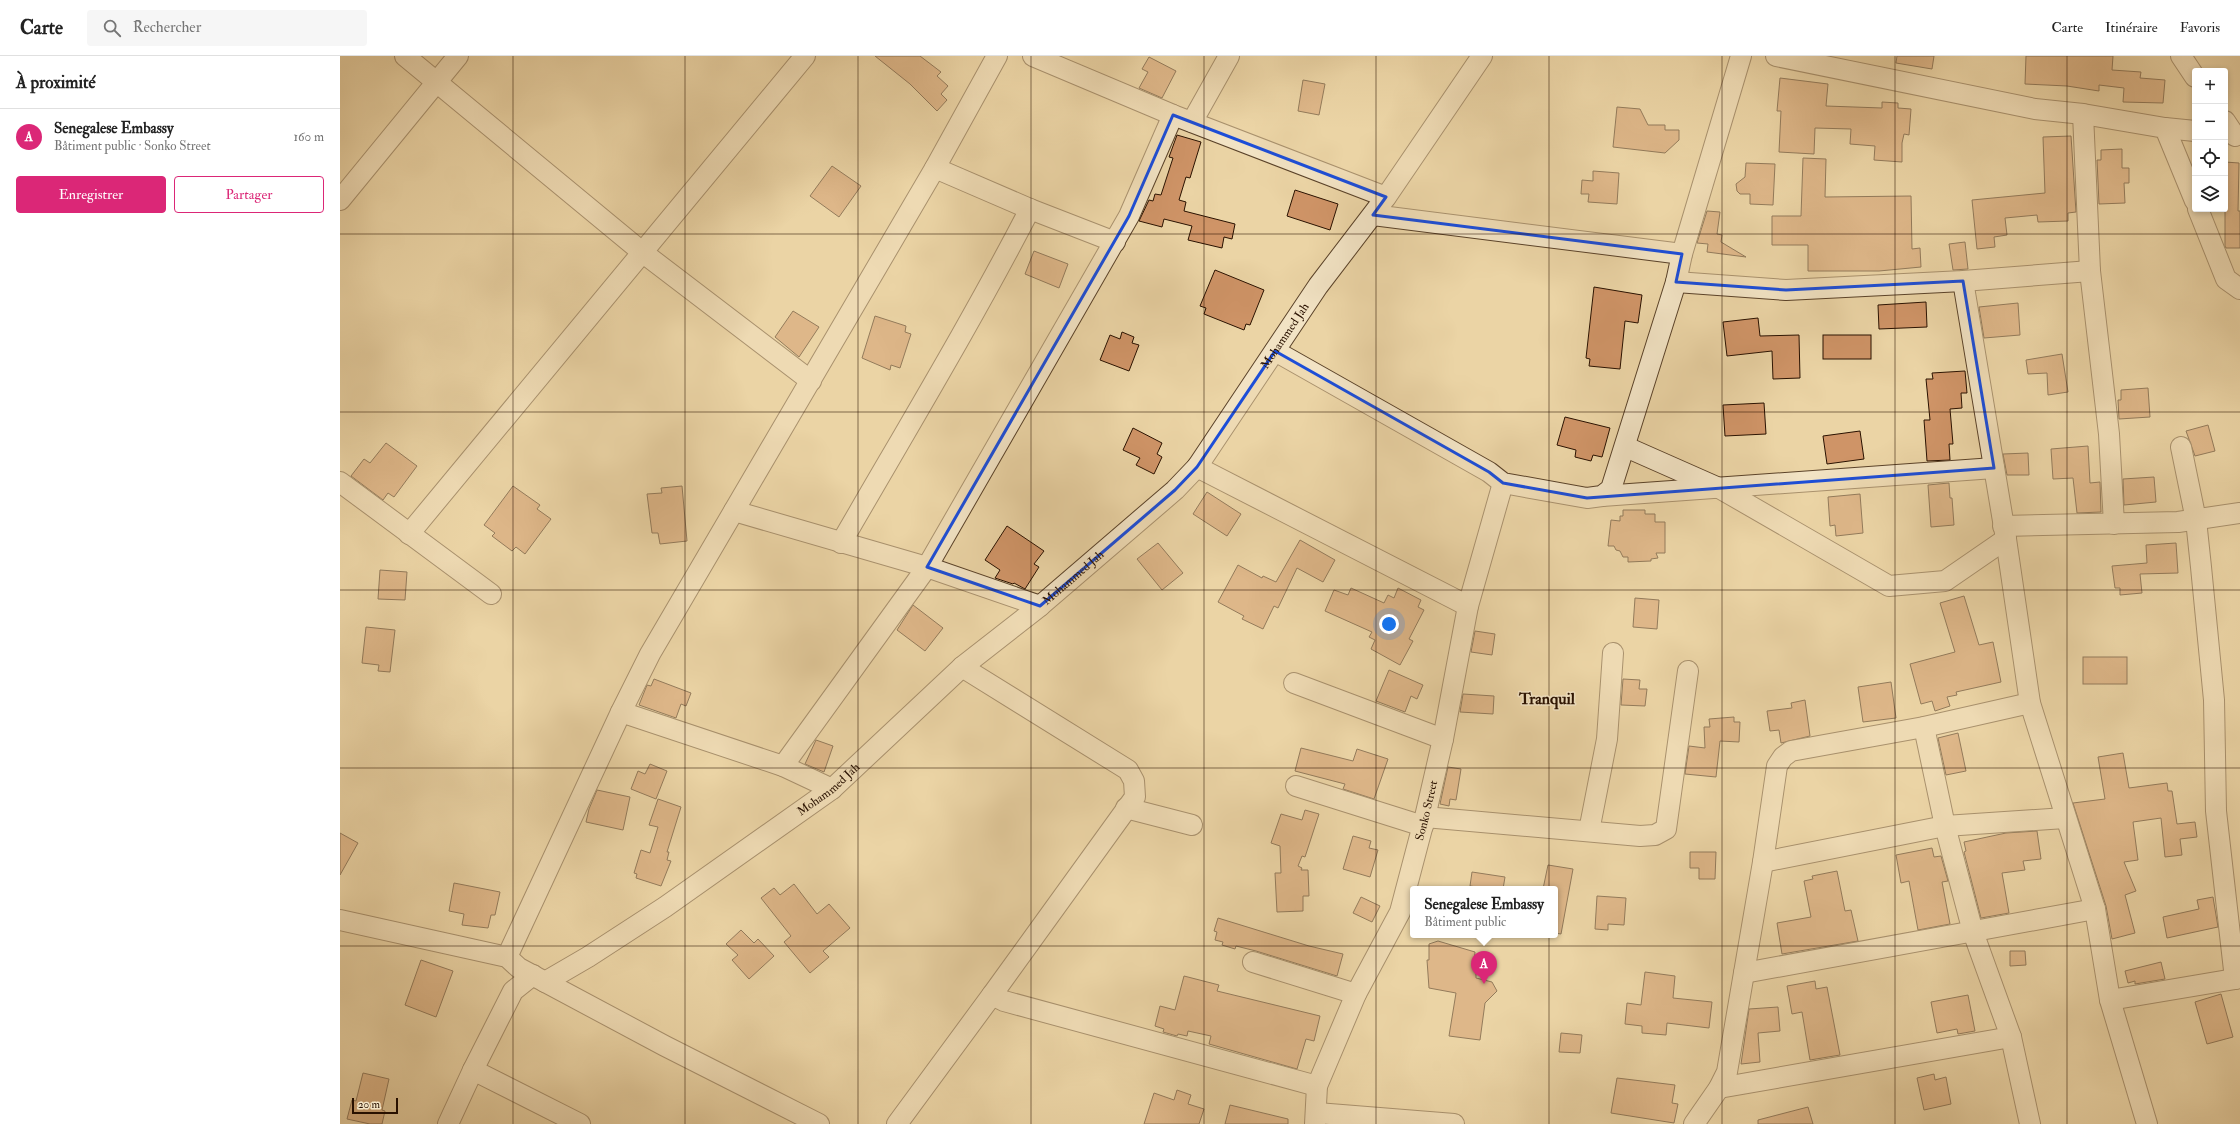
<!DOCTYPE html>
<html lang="fr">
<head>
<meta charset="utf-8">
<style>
	:root { --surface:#fff; --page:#f6f6f6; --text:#222; --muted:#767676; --line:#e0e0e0; --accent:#db2777 }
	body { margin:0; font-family:"IM FELL Double Pica",serif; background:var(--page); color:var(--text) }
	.controls { position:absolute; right:12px; top:12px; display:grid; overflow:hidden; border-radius:4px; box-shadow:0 2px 6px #0003 }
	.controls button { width:36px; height:36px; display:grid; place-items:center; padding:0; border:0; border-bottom:1px solid var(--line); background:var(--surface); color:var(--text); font:20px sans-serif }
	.scale { position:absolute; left:12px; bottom:10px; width:46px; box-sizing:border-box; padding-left:4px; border:2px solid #291100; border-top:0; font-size:11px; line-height:14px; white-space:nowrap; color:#291100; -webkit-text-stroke:3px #f2e3c4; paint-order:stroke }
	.you { position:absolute; left:1049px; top:568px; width:14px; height:14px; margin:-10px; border:3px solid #fff; border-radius:50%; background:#1a73e8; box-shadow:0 0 0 6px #1a73e833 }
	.badge { display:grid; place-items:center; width:26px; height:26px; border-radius:50%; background:var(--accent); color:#fff; font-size:13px; font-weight:700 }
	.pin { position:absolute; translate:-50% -33px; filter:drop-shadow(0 1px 2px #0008) }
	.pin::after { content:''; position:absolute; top:21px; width:14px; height:12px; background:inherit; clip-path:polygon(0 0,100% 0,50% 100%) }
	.popup { position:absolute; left:1070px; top:830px; width:148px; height:52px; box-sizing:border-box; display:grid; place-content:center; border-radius:4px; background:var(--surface); filter:drop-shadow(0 1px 3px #0005); font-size:13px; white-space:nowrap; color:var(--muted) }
	.popup b { font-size:15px; color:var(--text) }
	.popup::after { content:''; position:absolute; left:50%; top:100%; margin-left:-8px; border:8px solid transparent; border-top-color:var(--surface) }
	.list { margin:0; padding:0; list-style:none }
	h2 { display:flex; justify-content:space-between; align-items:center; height:52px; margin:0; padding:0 16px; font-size:17px }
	h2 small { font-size:13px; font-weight:400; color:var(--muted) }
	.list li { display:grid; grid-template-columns:26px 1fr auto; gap:12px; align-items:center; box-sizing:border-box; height:56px; padding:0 16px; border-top:1px solid var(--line) }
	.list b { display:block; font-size:15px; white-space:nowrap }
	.list p { margin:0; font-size:13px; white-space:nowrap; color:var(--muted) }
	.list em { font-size:13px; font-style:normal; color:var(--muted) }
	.actions { display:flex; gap:8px; padding:12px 16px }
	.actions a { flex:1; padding:9px 0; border:1px solid var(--accent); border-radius:4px; text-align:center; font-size:14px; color:var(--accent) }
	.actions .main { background:var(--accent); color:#fff }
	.icon { flex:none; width:22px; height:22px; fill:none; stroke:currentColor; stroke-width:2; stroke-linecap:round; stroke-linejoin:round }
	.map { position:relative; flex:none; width:1900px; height:1068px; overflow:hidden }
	header { display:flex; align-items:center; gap:24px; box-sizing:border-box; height:56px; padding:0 20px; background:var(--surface); border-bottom:1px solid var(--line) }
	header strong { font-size:19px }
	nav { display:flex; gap:22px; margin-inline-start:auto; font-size:14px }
	.search { width:280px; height:36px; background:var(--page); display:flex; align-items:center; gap:10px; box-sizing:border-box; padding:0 14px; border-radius:4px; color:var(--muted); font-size:15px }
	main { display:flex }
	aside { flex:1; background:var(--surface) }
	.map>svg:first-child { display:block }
	.building { fill:#cf9467; stroke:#291100 }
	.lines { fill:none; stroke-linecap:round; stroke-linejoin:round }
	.minor-casing { stroke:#5a4229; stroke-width:22 }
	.minor { stroke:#f2e3c4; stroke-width:20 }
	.marked { fill:none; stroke:#1d4ed8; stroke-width:3; stroke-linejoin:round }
	.grid { fill:none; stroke:#291100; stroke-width:1; stroke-opacity:0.55 }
	.labels { text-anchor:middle; stroke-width:3; stroke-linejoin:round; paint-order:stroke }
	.street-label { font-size:12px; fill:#291100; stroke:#f2e3c4 }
	.district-label { font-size:16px; font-weight:bold; fill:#291100; stroke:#f2e3c4 }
</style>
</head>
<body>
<header>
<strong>Carte</strong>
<div class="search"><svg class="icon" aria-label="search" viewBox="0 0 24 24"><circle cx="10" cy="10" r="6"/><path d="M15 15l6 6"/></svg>Rechercher</div>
<nav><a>Carte</a><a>Itinéraire</a><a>Favoris</a></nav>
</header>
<main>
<aside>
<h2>À proximité<small></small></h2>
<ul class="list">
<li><span class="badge">A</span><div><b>Senegalese Embassy</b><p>Bâtiment public · Sonko Street</p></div><em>160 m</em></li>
</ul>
<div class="actions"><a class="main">Enregistrer</a><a>Partager</a></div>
</aside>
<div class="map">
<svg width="1900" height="1068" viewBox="0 0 1900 1068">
	<rect width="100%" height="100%" fill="#ebd4a5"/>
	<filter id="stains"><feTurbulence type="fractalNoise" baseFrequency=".005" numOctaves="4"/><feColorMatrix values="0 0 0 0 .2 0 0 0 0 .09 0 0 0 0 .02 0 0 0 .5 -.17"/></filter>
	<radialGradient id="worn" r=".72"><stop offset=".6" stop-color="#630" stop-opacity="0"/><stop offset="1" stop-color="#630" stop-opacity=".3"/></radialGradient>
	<g class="building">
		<path d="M535,0H580L601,16L597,20L608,30L601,38L607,44L597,55L570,28Z"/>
		<path d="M1557,0H1594L1592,13L1556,7Z"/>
		<path d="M1686,0H1773L1772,14L1801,16L1800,22L1825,24L1823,47L1783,46L1784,32L1759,29V35L1727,30L1685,28Z"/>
		<path d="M809,1L836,15L822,42L799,32L808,16L802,13Z"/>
		<path d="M1440,22L1488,28L1486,50L1542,52V46L1558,47V52L1571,53L1569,79L1564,78L1562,87V106L1534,104L1535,90L1510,88L1511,73L1475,72L1474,98L1439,96L1441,55H1437Z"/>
		<path d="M963,24L985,28L979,59L958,55Z"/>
		<path d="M1277,51L1300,53L1308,69H1325V74H1339V84L1325,97L1273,91Z"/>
		<path d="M837,79L861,86L850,122L846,121L839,144L846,146L844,155L895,168L892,183L884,181L882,192L848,184L852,170L824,163L822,171L799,165L809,144L813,145L815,138L821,139L833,102L829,101Z"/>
		<path d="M1731,80L1736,156L1728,157V165L1698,166L1697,159L1665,162L1667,179L1654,181L1655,191L1637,193L1632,144L1705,137L1703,81Z"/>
		<path d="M1782,93V112H1789V127H1784L1785,147L1759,148L1757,104H1761V94Z"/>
		<path d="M1463,102L1486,103L1485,141L1571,140L1572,193L1580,192L1581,211L1539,215H1468V189H1432V160H1461Z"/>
		<path d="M1885,106L1899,107L1898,155H1900V192H1886L1885,190Z"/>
		<path d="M1406,107L1435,108L1433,149L1410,148V138H1400L1397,135L1396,128L1405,121Z"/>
		<path d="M492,110L521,130L499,161L470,140Z"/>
		<path d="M1253,115L1279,117L1277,148L1248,146L1249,138H1241L1242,124L1253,125Z"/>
		<path d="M955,134L998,148L990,174L947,160Z"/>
		<path d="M1367,155L1380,156L1377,178L1382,179L1381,186L1406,201L1367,196L1368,188L1357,187Z"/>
		<path d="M1625,186L1628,213L1613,214L1609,188Z"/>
		<path d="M694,195L728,208L719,232L685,218Z"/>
		<path d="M875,214L924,234L910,269L906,268L904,274L864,258L866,252L860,250Z"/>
		<path d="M1254,231L1302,239L1298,267L1285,265L1280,313L1249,310L1250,303L1246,302Z"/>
		<path d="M1586,246L1587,271L1539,273L1538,249Z"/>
		<path d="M1678,247L1680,279L1644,282L1639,251Z"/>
		<path d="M453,255L479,271L459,301L435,281Z"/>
		<path d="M535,260L566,270L565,276L571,278L560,312L551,309L550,314L522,302Z"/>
		<path d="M1418,262L1420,280L1459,279L1460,322L1433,323L1432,295L1387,300L1383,266Z"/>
		<path d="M782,276L794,281L792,287L799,289L789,315L760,304L770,279L780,283Z"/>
		<rect x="1483" y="279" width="48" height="24"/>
		<path d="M1722,298L1728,336L1708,339L1707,317L1688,318L1686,304Z"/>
		<path d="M1625,315L1627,337H1621L1622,352L1610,353L1613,388H1609L1610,404L1587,405L1584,364H1590L1586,323H1593L1592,317Z"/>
		<path d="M1808,332L1810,361L1779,363L1778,344H1781V334Z"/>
		<path d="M1424,347L1426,378L1385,380L1383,349Z"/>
		<path d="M1225,361L1270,372L1262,401L1253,399L1251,405L1235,401L1236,394L1217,389Z"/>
		<path d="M1868,369L1875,395L1855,400L1846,375Z"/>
		<path d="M793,372L822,387L817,398L822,401L814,418L796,409L800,402L783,394Z"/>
		<path d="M1520,375L1524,403L1487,408L1483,380Z"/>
		<path d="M46,387L77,410L54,441L48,437L43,444L11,420L24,403L30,407Z"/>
		<path d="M1748,390L1750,427L1760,426L1761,456L1737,457L1733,422L1713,423L1711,393Z"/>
		<path d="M1688,397L1689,419H1667L1663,398Z"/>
		<path d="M1814,421L1816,446L1784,449L1783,423Z"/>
		<path d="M1609,427L1610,442H1612L1614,469L1591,471L1588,429Z"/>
		<path d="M173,430L200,449L197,453L211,463L185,498L176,491L172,495L152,480L155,477L144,469Z"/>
		<path d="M342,430L347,485L320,488L318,477H312L307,438L322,437L321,432Z"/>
		<path d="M867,436L901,458L887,480L853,458Z"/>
		<path d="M1520,438L1523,477L1496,480L1495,469L1490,470L1488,441Z"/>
		<path d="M1283,454H1305V458H1315V466H1325V497H1316L1318,502L1311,503V505L1288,506V501H1283L1280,495L1276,494L1274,490H1268L1271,464L1280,465V460H1283Z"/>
		<path d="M667,470L704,495L694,508L699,511L685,533L674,527L673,528L655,522L660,514L645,504Z"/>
		<path d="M960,484L995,504L983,526L957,512L938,552L934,550L923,573L902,563L904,560L878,546L898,509L922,522L923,520L936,526Z"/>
		<path d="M818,487L843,517L822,534L797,503Z"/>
		<path d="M1836,487L1838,517L1800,518L1802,537L1780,539V532H1775L1772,510L1807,507L1806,489Z"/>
		<path d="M40,514L67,516L65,544L38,543Z"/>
		<path d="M1011,532L1044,547L1048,539L1054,542L1058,532L1081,544L1078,551L1084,554L1069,583L1073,585L1060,609L1031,593L1035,584L1029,581L1032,576L985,555L994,534L1008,539Z"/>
		<path d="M1624,540L1639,589L1653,586L1661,626L1616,636L1617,639L1607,641L1610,650L1595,655L1592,645L1581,648L1570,608L1615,596L1600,547Z"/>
		<path d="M1295,542L1319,544L1317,573L1293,571Z"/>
		<path d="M573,549L603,572L585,595L557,574Z"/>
		<path d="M26,571L55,574L50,616L38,615L39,609L22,607Z"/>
		<path d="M1135,575L1155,578L1152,599L1131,596Z"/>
		<rect x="1743" y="601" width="44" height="27"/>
		<path d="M1049,614L1083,629L1077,643L1071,640L1065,656L1036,645Z"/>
		<path d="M314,623L351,637L346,650L341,648L336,662L299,649L307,629L311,630Z"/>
		<path d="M1283,623L1300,624L1299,633H1307L1305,650L1281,649Z"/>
		<path d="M1551,626L1556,662L1523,666L1518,631Z"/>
		<path d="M1123,638L1154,640L1153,658L1120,656Z"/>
		<path d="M1465,644L1470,680L1441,687L1439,674L1430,675L1427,655L1452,652L1451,647Z"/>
		<path d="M1394,661V666H1400L1399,686L1380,685L1376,721L1345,718L1349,690L1365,692L1364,671H1370L1369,663Z"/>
		<path d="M1618,677L1626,715L1606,719L1598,682Z"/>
		<path d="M476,684L493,690L484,716L465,708Z"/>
		<path d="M961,692L1013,705L1017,693L1048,703L1034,743L1003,733L1005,728L955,715Z"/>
		<path d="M1783,697L1789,732L1827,727L1828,735H1832L1837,768L1855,766L1857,781L1840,783L1842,799L1825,801L1821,762L1793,766L1798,804L1784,806L1796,835L1785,839L1795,877L1772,883L1766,850L1733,747L1765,743L1758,701Z"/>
		<path d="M310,708L327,715L316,743L291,733L298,715L305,718Z"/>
		<path d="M1108,711L1121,713L1116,744L1110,743L1109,750L1100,748Z"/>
		<path d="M257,734L290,741L283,774L246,766L249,753Z"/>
		<path d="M318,743L341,751L327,796H329L327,804L331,805L321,830L296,822L297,818L294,817L301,794L310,797L318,771L309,769Z"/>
		<path d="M965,754L979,758L965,801L962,800L958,810L962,812L961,814H968L969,840H963V855L937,856L935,817H941L940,790L931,787L941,758L962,764Z"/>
		<path d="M1697,775L1701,803L1683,805L1685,814L1662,817L1669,857L1641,862L1624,796L1626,795L1624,786L1666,777Z"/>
		<path d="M0,777L18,787L0,819Z"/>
		<path d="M1013,780L1031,785L1029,792L1038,794L1030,821L1003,813Z"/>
		<path d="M1592,792L1594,801L1601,800L1608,825L1602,826L1610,868L1578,874L1569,825L1561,827L1556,799Z"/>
		<path d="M1350,796H1376L1375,823H1359V812H1350Z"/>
		<path d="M1208,809L1233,813L1221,878L1215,877V833H1203Z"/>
		<path d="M1497,815L1505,855L1511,854L1518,885L1442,898L1437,867L1471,861L1464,825L1473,823L1472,820Z"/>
		<path d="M1132,816L1165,821L1163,833H1137V831L1130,830Z"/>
		<path d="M114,827L160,836L155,859H151L148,872L122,869L124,858L109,855Z"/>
		<path d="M454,828L477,858L489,848L510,872L483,895L489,901L470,917L444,886L451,880L421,842L434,832L440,839Z"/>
		<path d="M1257,840L1286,842L1284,869L1268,868V874L1255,873Z"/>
		<path d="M1021,841L1040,850L1032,866L1013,857Z"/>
		<path d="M1873,841L1878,871L1827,882L1823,861L1859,853L1857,844Z"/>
		<path d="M878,862L969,890L1003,898L997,920L916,895L896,890L895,893L882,889L883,886L875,884L877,876L874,875Z"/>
		<path d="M401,874L414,887L418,883L434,900L409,923L392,904L398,899L386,888Z"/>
		<path d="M1098,885L1135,896L1134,907L1136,910V922L1152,926L1157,935L1145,947L1140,984L1109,980L1116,937L1089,932L1087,904H1089V888Z"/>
		<path d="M1670,895H1685L1686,909L1670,910Z"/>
		<path d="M81,904L113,915L96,961L65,949Z"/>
		<path d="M1821,906L1825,923L1795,928V925L1788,927L1785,915Z"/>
		<path d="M1305,916L1335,920L1333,942L1372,946L1369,972L1327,967L1326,979L1302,977V970L1285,968L1287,947L1301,949Z"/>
		<path d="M844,920L879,929L877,935L980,960L974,985L966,983L957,1013L869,988L871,980L848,975L847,980L838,978L837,980L823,976L824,973L815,970L820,950L835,954Z"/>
		<path d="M1475,925L1476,933L1487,931L1500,999L1470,1004L1462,956L1452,958L1447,930Z"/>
		<path d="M1881,938L1893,981L1867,988L1855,946Z"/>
		<path d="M1628,939L1635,975L1618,978L1617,973L1597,977L1591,946Z"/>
		<path d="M1438,951L1440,975L1418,977L1420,1006L1401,1008L1409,953Z"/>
		<path d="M1221,977L1242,979L1240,997L1219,996Z"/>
		<path d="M23,1017L49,1023L42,1054L45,1055L42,1068H30L7,1063L12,1044L16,1045Z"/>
		<path d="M1594,1018L1595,1024L1606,1021L1611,1048L1584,1054L1577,1022Z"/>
		<path d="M1277,1022L1335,1029L1332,1047L1338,1048L1334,1067L1271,1057Z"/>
		<path d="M837,1034L851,1039L848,1048L864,1053L859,1068H804L814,1037L834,1044Z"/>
		<path d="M890,1049L948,1063V1068H885Z"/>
		<path d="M1468,1051L1473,1068H1418V1064Z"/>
	</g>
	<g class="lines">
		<g class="minor-casing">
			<g id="minor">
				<path d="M65,0L302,196L471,325"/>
				<path d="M693,0L833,59L1046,141"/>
				<path d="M1436,0L1695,53L1743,58L1825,72L1855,145"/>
				<path d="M1841,0L1855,21"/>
				<path d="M1743,58L1750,215L1769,378L1774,468"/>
				<path d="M1885,65L1895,80"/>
				<path d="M852,66L889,0"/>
				<path d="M1825,72L1855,75"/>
				<path d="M595,112L690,153L775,186"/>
				<path d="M0,144L118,0"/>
				<path d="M1858,153L1886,223L1900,233"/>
				<path d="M1033,159L1342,198"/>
				<path d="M1623,225L1666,483L1690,647L1755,853L1770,944L1807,1068"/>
				<path d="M1336,226L1446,234L1623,225L1750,215"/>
				<path d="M935,295L1149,416L1163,427L1247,442L1262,440L1271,433L1336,226L1342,198L1401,0"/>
				<path d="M1286,391L1381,433L1549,530L1605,525L1666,483"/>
				<path d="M1841,391L1856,464L1861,511L1874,644L1876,755L1895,923"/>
				<path d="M857,411L1128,550"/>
				<path d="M0,426L151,538"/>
				<path d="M1262,440L1654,412"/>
				<path d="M394,455L587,511L700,550"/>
				<path d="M1663,470L1838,466L1900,457"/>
				<path d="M69,478L465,0"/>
				<path d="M501,487C565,376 631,267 690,153"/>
				<path d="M622,611L788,714L794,725L795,741L652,939L664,945L977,1030"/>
				<path d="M954,627L1103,683"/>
				<path d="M281,656L443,710L492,733"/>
				<path d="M1584,671L1605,770L1633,876L1671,981L1690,1068"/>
				<path d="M443,710L587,511L789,160L833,59"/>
				<path d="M956,730L1083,770"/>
				<path d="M786,752L852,769"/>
				<path d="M1085,761L1300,780L1315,779L1326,773L1348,615"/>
				<path d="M1249,775L1267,683L1273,597"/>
				<path d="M1423,806L1605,770L1725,762"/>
				<path d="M0,864L167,901L179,912L325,990L479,1068"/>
				<path d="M167,901L281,656L310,598L595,112L657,0"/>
				<path d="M913,906L1016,938"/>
				<path d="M1404,917L1755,853"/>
				<path id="s1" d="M205,926L248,901L325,851L492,733L622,611L700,550L835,434L857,411L978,230L1046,141L1142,0"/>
				<path d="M1770,944L1900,922"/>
				<path d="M133,1014L240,1068"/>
				<path d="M1379,1032L1671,981"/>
				<path d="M977,1057L1114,1068"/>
				<path d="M108,1068L133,1014L173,935L193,919"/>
				<path d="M557,1068L652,939"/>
				<path id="s2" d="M975,1068L977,1030L1016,938L1060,856L1085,761L1103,683L1128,550L1163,427"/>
				<path d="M1354,1068L1379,1032L1387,1016L1423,806L1437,710L1443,701L1451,695L1584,671L1690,647"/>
			</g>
		</g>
		<use href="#minor" class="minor"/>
	</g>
	<path d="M0 0H1900V1068H0ZM833,59L1046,141L1033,159L1342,198L1336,226L1446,234L1623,225L1654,412L1247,442L1163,427L1149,416L935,295L857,411L835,434L700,550L587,511L789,160Z" fill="#ebd4a5" fill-opacity=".55" fill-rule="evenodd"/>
	<path class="marked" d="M833,59L1046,141L1033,159L1342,198L1336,226L1446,234L1623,225L1654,412L1247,442L1163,427L1149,416L935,295L857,411L835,434L700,550L587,511L789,160Z"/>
	<path class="grid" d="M173,0V1068M345,0V1068M518,0V1068M691,0V1068M864,0V1068M1036,0V1068M1209,0V1068M1382,0V1068M1555,0V1068M1727,0V1068M0,178H1900M0,356H1900M0,534H1900M0,712H1900M0,890H1900"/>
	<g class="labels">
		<g class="street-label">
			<text dy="4" stroke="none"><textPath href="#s1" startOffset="991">Mohammed Jah</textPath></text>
			<text dy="4" stroke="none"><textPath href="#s1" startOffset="667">Mohammed Jah</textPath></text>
			<text dy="4" stroke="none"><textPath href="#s1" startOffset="343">Mohammed Jah</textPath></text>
			<text dy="4" stroke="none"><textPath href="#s2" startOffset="336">Sonko Street</textPath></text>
		</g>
		<g class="district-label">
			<text x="1207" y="648">Tranquil</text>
		</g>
	</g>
	<rect width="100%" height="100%" filter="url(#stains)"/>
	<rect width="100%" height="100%" fill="url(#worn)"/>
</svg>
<div class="controls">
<button>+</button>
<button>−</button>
<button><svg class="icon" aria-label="locate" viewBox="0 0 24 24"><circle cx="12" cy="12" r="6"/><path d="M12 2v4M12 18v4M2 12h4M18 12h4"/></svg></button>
<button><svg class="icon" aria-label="layers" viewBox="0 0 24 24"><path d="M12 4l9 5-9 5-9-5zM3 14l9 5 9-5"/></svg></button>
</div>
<div class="scale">20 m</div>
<div class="you"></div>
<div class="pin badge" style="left:1144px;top:928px">A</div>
<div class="popup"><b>Senegalese Embassy</b>Bâtiment public</div>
</div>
</main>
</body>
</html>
